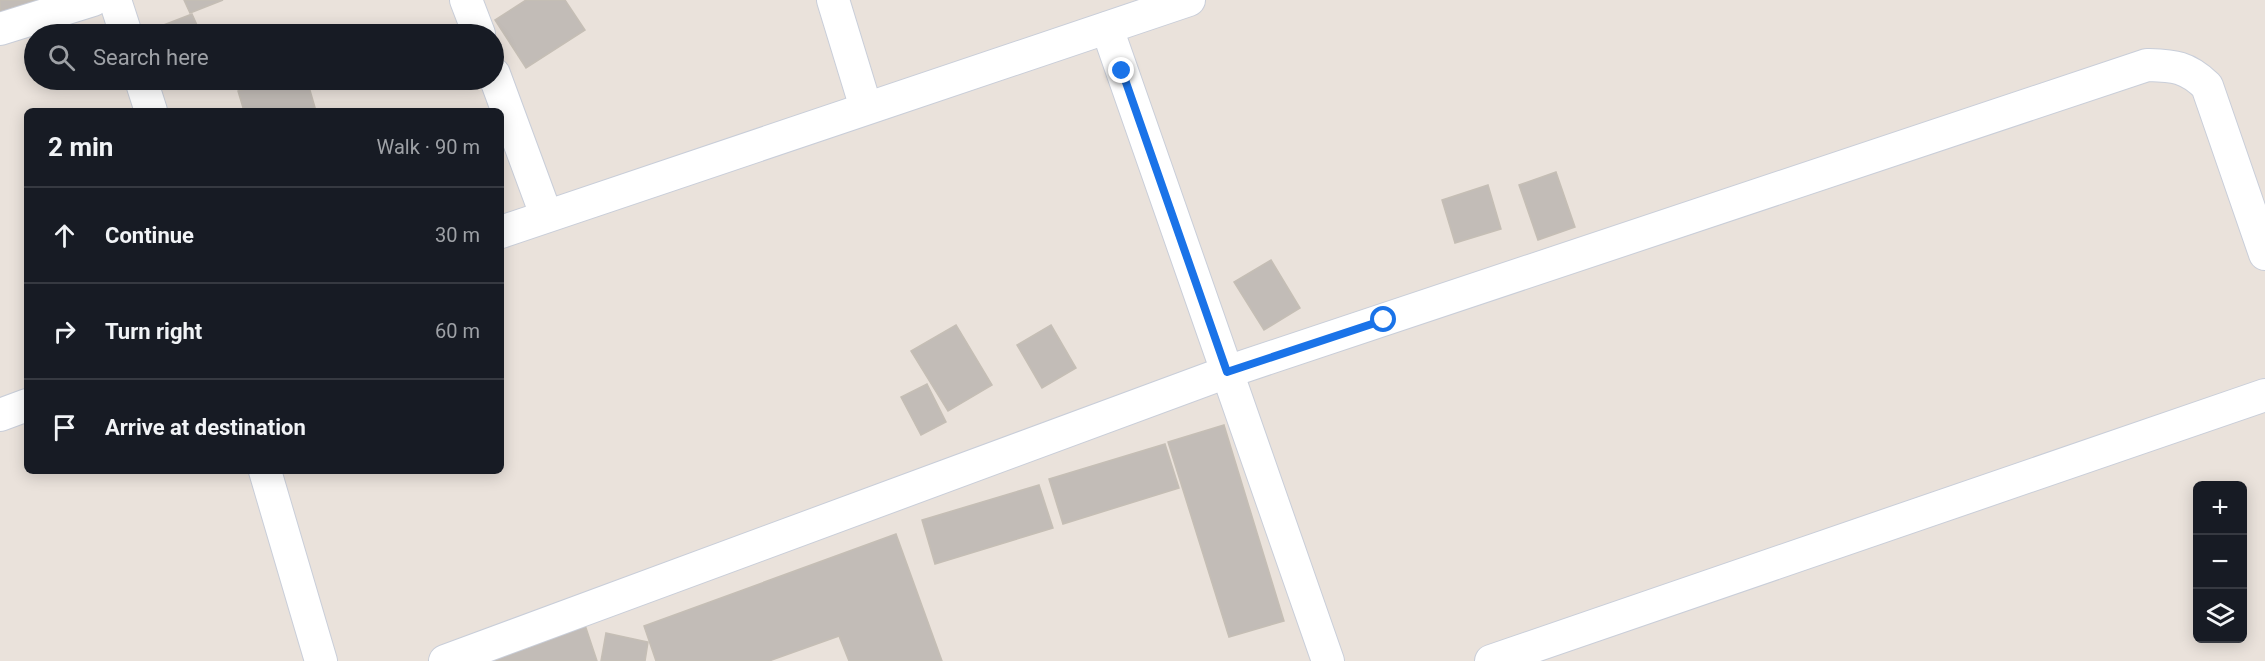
<!DOCTYPE html>
<html lang="en">
<head>
<meta charset="utf-8">
<style>
	:root { --surface:#171b24; --page:#20242c; --text:#f1f3f6; --muted:#9ea1a6; --line:#363941 }
	body { margin:0; font-family:Roboto,sans-serif; background:var(--page); color:var(--text) }
	.controls { position:absolute; right:18px; bottom:18px; display:grid; overflow:hidden; border-radius:9px; box-shadow:0 3px 15px #0003 }
	.controls button { width:54px; height:54px; display:grid; place-items:center; padding:0; border:0; border-bottom:2px solid var(--line); background:var(--surface); color:var(--text); font:30px sans-serif }
	.stop { position:absolute; width:18px; height:18px; margin:-14px; border:4px solid #1a73e8; border-radius:50%; background:#fff }
	.stop.end { background:#1a73e8; border-color:#fff; box-shadow:0 2px 6px #0008 }
	.list { margin:0; padding:0; list-style:none }
	h2 { display:flex; justify-content:space-between; align-items:center; height:78px; margin:0; padding:0 24px; font-size:26px }
	h2 small { font-size:20px; font-weight:400; color:var(--muted) }
	.list li { display:grid; grid-template-columns:39px 1fr auto; gap:18px; align-items:center; box-sizing:border-box; height:96px; padding:0 24px; border-top:2px solid var(--line) }
	.list b { display:block; font-size:22px; white-space:nowrap }
	.list em { font-size:20px; font-style:normal; color:var(--muted) }
	.icon { flex:none; width:33px; height:33px; fill:none; stroke:currentColor; stroke-width:2; stroke-linecap:round; stroke-linejoin:round }
	.map { position:relative; flex:none; width:2265px; height:661px; overflow:hidden }
	.search { position:absolute; background:var(--surface); box-shadow:0 3px 15px #0003; left:24px; top:24px; width:480px; height:66px; display:flex; align-items:center; gap:15px; box-sizing:border-box; padding:0 21px; border-radius:33px; color:var(--muted); font-size:22px }
	.panel { position:absolute; background:var(--surface); box-shadow:0 3px 15px #0003; left:24px; top:108px; width:480px; height:366px; border-radius:9px }
	.map>svg:first-child { display:block }
	.building { fill:#c2bcb7; stroke:#c5beb5; stroke-width:1.5 }
	.lines { fill:none; stroke-linecap:round; stroke-linejoin:round }
	.street-casing { stroke:#c9ced9; stroke-width:34 }
	.street { stroke:#fff; stroke-width:32 }
	.route { stroke:#1a73e8; stroke-width:8 }
</style>
</head>
<body>
<div class="map">
<svg width="2265" height="661" viewBox="0 0 2265 661">
	<rect width="100%" height="100%" fill="#eae2db"/>
	<g class="building">
		<path d="M0,0H44L0,17Z"/>
		<path d="M184,0H223L190,13Z"/>
		<path d="M526,0H565L585,30L526,68L495,20Z"/>
		<path d="M192,14L201,34H159L156,28Z"/>
		<path d="M278,80H307L316,111H244L238,91Z"/>
		<path d="M1556,172L1575,227L1538,240L1519,185Z"/>
		<path d="M1488,185L1501,229L1455,243L1442,200Z"/>
		<path d="M1271,260L1300,308L1264,330L1234,282Z"/>
		<path d="M956,325L992,385L948,411L911,351Z"/>
		<path d="M1051,325L1076,368L1042,388L1017,345Z"/>
		<path d="M927,384L946,422L921,435L901,397Z"/>
		<path d="M1224,425L1284,621L1229,637L1168,442Z"/>
		<path d="M1165,444L1179,488L1063,524L1049,479Z"/>
		<path d="M1039,485L1053,528L935,564L922,520Z"/>
		<path d="M896,534L942,661H849L839,636L769,661H656L644,626Z"/>
		<path d="M584,622L597,661H471Z"/>
		<path d="M606,633L648,642L645,661H601Z"/>
	</g>
	<g class="lines">
		<g class="street-casing">
			<g id="street">
				<path d="M115,0L126,34"/>
				<path d="M466,0L479,34"/>
				<path d="M833,0L866,108"/>
				<path d="M1107,28L1328,661"/>
				<path d="M0,29L93,0"/>
				<path d="M494,74L546,215"/>
				<path d="M141,80L151,111"/>
				<path d="M501,232L1189,0"/>
				<path d="M0,415L27,405"/>
				<path d="M265,471L321,661"/>
				<path d="M445,661L1227,372L2147,65C2174,66 2186,66 2207,86L2265,254"/>
				<path d="M1491,661L2265,395"/>
			</g>
		</g>
		<use href="#street" class="street"/>
	</g>
	<g class="lines">
		<path class="route" d="M1122,71L1227,372L1384,320"/>
	</g>
</svg>
<div class="controls">
<button>+</button>
<button>−</button>
<button><svg class="icon" aria-label="layers" viewBox="0 0 24 24"><path d="M12 4l9 5-9 5-9-5zM3 14l9 5 9-5"/></svg></button>
</div>
<div class="stop" style="left:1384px;top:320px"></div>
<div class="stop end" style="left:1122px;top:71px"></div>
<div class="search"><svg class="icon" aria-label="search" viewBox="0 0 24 24"><circle cx="10" cy="10" r="6"/><path d="M15 15l6 6"/></svg>Search here</div>
<section class="panel">
<h2>2 min<small>Walk · 90 m</small></h2>
<ul class="list">
<li><svg class="icon" aria-label="ahead" viewBox="0 0 24 24"><path d="M12 20V5M6 11l6-6 6 6"/></svg><div><b>Continue</b></div><em>30 m</em></li>
<li><svg class="icon" aria-label="right" viewBox="0 0 24 24"><path d="M7 20v-9h11M14 6l5 5-5 5"/></svg><div><b>Turn right</b></div><em>60 m</em></li>
<li><svg class="icon" aria-label="arrive" viewBox="0 0 24 24"><path d="M6 21V4h12l-3 4 3 4H6"/></svg><div><b>Arrive at destination</b></div></li>
</ul>
</section>
</div>
</body>
</html>
